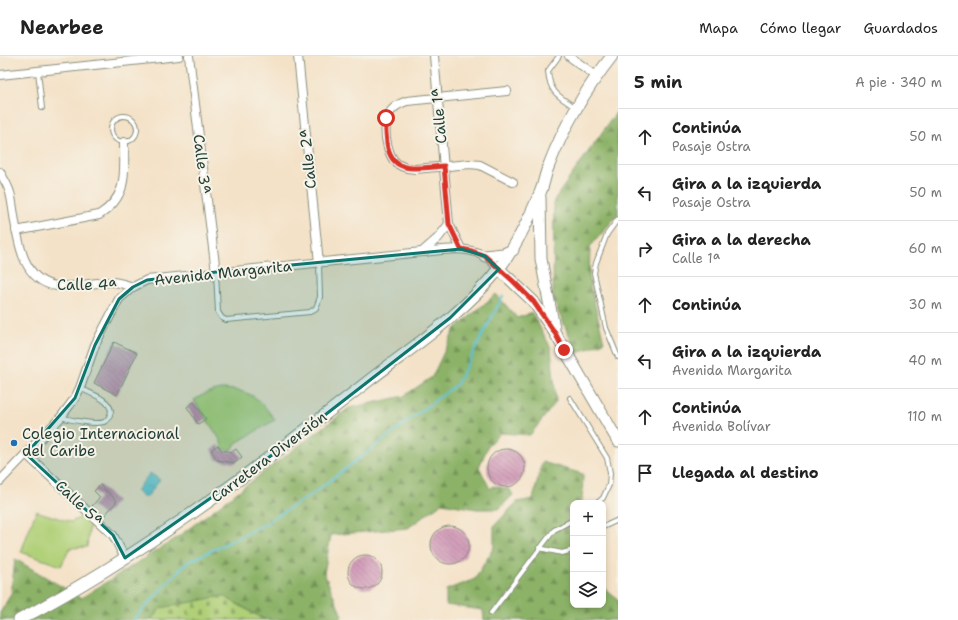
<!DOCTYPE html>
<html lang="es">
<head>
<meta charset="utf-8">
<style>
	:root { --surface:#fff; --page:#f6f6f6; --text:#222; --muted:#767676; --line:#e0e0e0 }
	body { margin:0; font-family:"Shantell Sans",sans-serif; background:var(--page); color:var(--text) }
	.controls { position:absolute; right:12px; bottom:12px; display:grid; overflow:hidden; border-radius:8px; box-shadow:0 2px 6px #0003 }
	.controls button { width:36px; height:36px; display:grid; place-items:center; padding:0; border:0; border-bottom:1px solid var(--line); background:var(--surface); color:var(--text); font:20px sans-serif }
	.stop { position:absolute; width:12px; height:12px; margin:-9px; border:3px solid #d93025; border-radius:50%; background:#fff }
	.stop.end { background:#d93025; border-color:#fff; box-shadow:0 1px 4px #0008 }
	.list { margin:0; padding:0; list-style:none }
	h2 { display:flex; justify-content:space-between; align-items:center; height:52px; margin:0; padding:0 16px; font-size:17px }
	h2 small { font-size:13px; font-weight:400; color:var(--muted) }
	.list li { display:grid; grid-template-columns:26px 1fr auto; gap:12px; align-items:center; box-sizing:border-box; height:56px; padding:0 16px; border-top:1px solid var(--line) }
	.list b { display:block; font-size:15px; white-space:nowrap }
	.list p { margin:0; font-size:13px; white-space:nowrap; color:var(--muted) }
	.list em { font-size:13px; font-style:normal; color:var(--muted) }
	.icon { flex:none; width:22px; height:22px; fill:none; stroke:currentColor; stroke-width:2; stroke-linecap:round; stroke-linejoin:round }
	.map { position:relative; flex:none; width:618px; height:564px; overflow:hidden }
	header { display:flex; align-items:center; gap:24px; box-sizing:border-box; height:56px; padding:0 20px; background:var(--surface); border-bottom:1px solid var(--line) }
	header strong { font-size:19px }
	nav { display:flex; gap:22px; margin-inline-start:auto; font-size:14px }
	main { display:flex }
	aside { flex:1; background:var(--surface) }
	.map>svg:first-child { display:block }
	.forest { fill:url(#forest-firs); stroke:#56784e }
	.cemetery { fill:url(#cemetery-stones); stroke:#688656 }
	.pitch { fill:#b0d078; stroke:#688656 }
	.water { fill:url(#water-ripples); stroke:#3c8084 }
	.lines { fill:none; stroke-linecap:round; stroke-linejoin:round }
	.stream { stroke:#59c2d5; stroke-width:2 }
	.building { fill:url(#building-back-hatch) }
	.lane-casing { stroke:#8a907e; stroke-width:6 }
	.street-casing { stroke:#8a907e; stroke-width:10 }
	.secondary-casing { stroke:#8a907e; stroke-width:13 }
	.lane { stroke:#fff; stroke-width:4 }
	.street { stroke:#fff; stroke-width:8 }
	.secondary { stroke:#fff; stroke-width:11 }
	.route { stroke:#d93025; stroke-width:5 }
	.marked { fill:#0f766e; fill-opacity:0.2; stroke:#0f766e; stroke-width:3; stroke-linejoin:round }
	.poi-dot { fill:#1f6fb2; stroke:#f7f3e8; stroke-width:1.5 }
	.labels { text-anchor:middle; stroke-width:4; stroke-linejoin:round; paint-order:stroke }
	.street-label { font-size:15px; fill:#1f3d34; stroke:#f7f3e8 }
	.poi-label { font-size:15px; fill:#1f3d34; stroke:#f7f3e8; text-anchor:start }
</style>
</head>
<body>
<header>
<strong>Nearbee</strong>
<nav><a>Mapa</a><a>Cómo llegar</a><a>Guardados</a></nav>
</header>
<main>
<div class="map">
<svg width="618" height="564" viewBox="0 0 618 564">
	<defs>
		<pattern id="forest-firs" width="22" height="20" patternUnits="userSpaceOnUse"><rect width="22" height="20" fill="#8cb268"/><path d="M5 1l3.5 6h-7zM16 11l3.5 6h-7z" fill="#729256"/></pattern>
		<pattern id="cemetery-stones" width="16" height="16" patternUnits="userSpaceOnUse"><rect width="16" height="16" fill="#b0d078"/><path d="M2 7V4a2 2 0 0 1 4 0v3zM10 15v-3a2 2 0 0 1 4 0v3z" fill="#8faa63"/></pattern>
		<pattern id="water-ripples" width="26" height="14" patternUnits="userSpaceOnUse"><rect width="26" height="14" fill="#59c2d5"/><path d="M2 4q2-2 4 0t4 0M15 11q2-2 4 0t4 0" fill="none" stroke="#499fae"/></pattern>
		<pattern id="building-back-hatch" width="6" height="6" patternUnits="userSpaceOnUse"><rect width="6" height="6" fill="#cd92b3"/><path d="M-1 5l2 2M0 0l6 6M5-1l2 2" fill="none" stroke="#a67892"/></pattern>
	</defs>
	<rect width="100%" height="100%" fill="#f7f3e8"/>
	<filter id="ink" filterUnits="userSpaceOnUse"><feTurbulence type="fractalNoise" baseFrequency=".025" numOctaves="2"/><feDisplacementMap in="SourceGraphic" scale="8" xChannelSelector="R" yChannelSelector="G"/><feConvolveMatrix kernelMatrix="1 2 1 2 8 2 1 2 1" color-interpolation-filters="sRGB"/></filter>
	<filter id="wash" filterUnits="userSpaceOnUse"><feTurbulence type="fractalNoise" baseFrequency=".012" numOctaves="4" result="noise"/><feDisplacementMap in="SourceGraphic" scale="16" xChannelSelector="R" yChannelSelector="G"/><feGaussianBlur stdDeviation="0.9" result="paint"/><feColorMatrix in="noise" values="0 0 0 0 0 0 0 0 0 0 0 0 0 0 0 0 0 1.4 0 .05"/><feComposite in="paint" operator="in"/></filter>
	<g filter="url(#wash)">
		<rect width="100%" height="100%" fill="#f4e2c8"/>
		<g class="forest">
			<path d="M618,54V158L590,191L589,225L604,286L577,297L553,244L554,144Z"/>
			<path d="M496,238L517,262L532,257L551,292L556,346L530,379L501,377L488,390L479,411L490,433L494,430L510,434L513,439L499,453H477L442,447L408,472L331,479L324,517L342,560L339,564H266L223,540L161,552L151,564H0V557L11,538L15,503L81,542L175,483L349,352L404,340L432,321L455,273Z"/>
			<path d="M542,406L583,418L582,447H573V549H603V531L618,544V564H484L483,554L446,549V534L475,523L494,491V470L517,446L533,443Z"/>
		</g>
		<path class="cemetery" d="M223,540L265,564H151L161,552Z"/>
		<g class="pitch">
			<path d="M224,333C252,335 258,341 275,364L236,387L232,394L222,393L221,385L194,344C204,338 212,334 224,333Z"/>
			<path d="M36,455L71,466L83,460L90,466L87,491L70,492L61,510L21,496Z"/>
		</g>
		<path class="water" d="M150,417L160,424L146,442L136,435Z"/>
		<g class="lines">
			<path class="stream" d="M133,564L186,507L256,473L311,439L457,328L503,240"/>
		</g>
		<g id="blocks">
			<g class="building">
				<path d="M114,286L137,297L117,339L94,327Z"/>
				<path d="M194,346L206,363L198,368L187,351Z"/>
				<path d="M218,389L221,394L232,396L236,393L242,401L235,407L217,404L211,394Z"/>
				<circle cx="506" cy="412" r="19"/>
				<path d="M100,429L117,445L104,460L92,450L100,441L94,435Z"/>
				<circle cx="450" cy="489" r="19"/>
				<circle cx="365" cy="516" r="17"/>
			</g>
		</g>
	</g>
	<g filter="url(#ink)">
		<use href="#blocks" fill-opacity="0" stroke="#8a907e" stroke-width="1"/>
		<g class="lines">
			<g class="lane-casing">
				<g id="lane">
					<path d="M559,0L548,15C550,38 559,40 576,52"/>
					<path d="M38,15L42,52"/>
					<circle cx="124" cy="73" r="13"/>
					<path d="M618,163L607,178L596,207L594,217L606,272L618,301"/>
					<path d="M216,216L218,256L222,262L226,264L310,256L316,252L320,241L319,207"/>
					<path d="M570,342L607,402L610,417L609,429L603,442L597,447"/>
					<path d="M61,361C70,364 96,369 104,366C108,364 110,360 111,355C109,342 90,338 80,332"/>
					<path d="M603,471L618,464"/>
					<path d="M539,492L562,497L573,494"/>
					<path d="M491,557L554,474L573,464"/>
				</g>
			</g>
			<g class="street-casing">
				<g id="street">
					<path d="M189,0L216,216"/>
					<path d="M298,0L319,207"/>
					<path d="M434,0L449,168L461,193"/>
					<path d="M569,0L596,20"/>
					<path d="M0,19L179,0"/>
					<path d="M507,35L407,45C388,51 384,63 386,82C389,101 394,112 415,113L470,108L480,109L513,126"/>
					<path d="M0,116C4,124 10,132 11,141C17,171 17,225 57,230C75,232 93,226 112,226C119,226 126,229 133,231"/>
					<path d="M16,175L99,159C129,140 124,117 124,86"/>
					<path d="M422,196L438,182L449,168"/>
					<path d="M26,398L113,479L125,502"/>
					<path d="M0,425L61,361L75,342L80,332L95,289L119,243L133,231L147,224L422,196C443,194 466,189 485,200C490,203 495,209 499,213"/>
				</g>
			</g>
			<g class="secondary-casing">
				<g id="secondary">
					<path d="M540,141L541,203L554,272"/>
					<path d="M485,200L503,198L513,194"/>
					<path d="M499,213L533,245L555,277L618,385"/>
					<path d="M19,564C144,498 256,413 367,326C411,292 467,255 500,211C517,189 529,163 540,137C544,128 545,118 549,109C564,70 586,33 612,0"/>
				</g>
			</g>
			<use href="#lane" class="lane"/>
			<use href="#street" class="street"/>
			<use href="#secondary" class="secondary"/>
		</g>
	</g>
	<g class="lines" filter="url(#ink)">
		<path class="route" d="M386,62C385,71 386,78 387,87C391,120 419,112 444,110L449,168L461,193L472,195L485,200L513,225L533,245L555,277L564,294"/>
	</g>
	<path class="marked" d="M461,193L485,200L499,213L450,262L285,390L125,502L113,479L26,398L75,342L95,289L119,243L133,231L147,224L216,216Z"/>
	<circle class="poi-dot" cx="14" cy="387" r="4"/>
	<g class="labels">
		<g class="street-label">
			<text transform="translate(439 60) rotate(-95)" y="5">Calle 1ª</text>
			<text transform="translate(308 103) rotate(-96)" y="5">Calle 2ª</text>
			<text transform="translate(202 108) rotate(83)" y="5">Calle 3ª</text>
			<text transform="translate(223 217) rotate(-6)" y="5">Avenida Margarita</text>
			<text x="87" y="234">Calle 4ª</text>
			<text transform="translate(269 401) rotate(-37)" y="5">Carretera Diversión</text>
			<text transform="translate(79 447) rotate(43)" y="5">Calle 5ª</text>
		</g>
		<g class="poi-label">
			<text x="22" y="383">Colegio Internacional<tspan x="22" dy="17">del Caribe</tspan></text>
		</g>
	</g>
</svg>
<div class="controls">
<button>+</button>
<button>−</button>
<button><svg class="icon" aria-label="layers" viewBox="0 0 24 24"><path d="M12 4l9 5-9 5-9-5zM3 14l9 5 9-5"/></svg></button>
</div>
<div class="stop" style="left:386px;top:62px"></div>
<div class="stop end" style="left:564px;top:294px"></div>
</div>
<aside>
<h2>5 min<small>A pie · 340 m</small></h2>
<ul class="list">
<li><svg class="icon" aria-label="ahead" viewBox="0 0 24 24"><path d="M12 20V5M6 11l6-6 6 6"/></svg><div><b>Continúa</b><p>Pasaje Ostra</p></div><em>50 m</em></li>
<li><svg class="icon" aria-label="left" viewBox="0 0 24 24"><path d="M17 20v-9H6M10 6l-5 5 5 5"/></svg><div><b>Gira a la izquierda</b><p>Pasaje Ostra</p></div><em>50 m</em></li>
<li><svg class="icon" aria-label="right" viewBox="0 0 24 24"><path d="M7 20v-9h11M14 6l5 5-5 5"/></svg><div><b>Gira a la derecha</b><p>Calle 1ª</p></div><em>60 m</em></li>
<li><svg class="icon" aria-label="ahead" viewBox="0 0 24 24"><path d="M12 20V5M6 11l6-6 6 6"/></svg><div><b>Continúa</b></div><em>30 m</em></li>
<li><svg class="icon" aria-label="left" viewBox="0 0 24 24"><path d="M17 20v-9H6M10 6l-5 5 5 5"/></svg><div><b>Gira a la izquierda</b><p>Avenida Margarita</p></div><em>40 m</em></li>
<li><svg class="icon" aria-label="ahead" viewBox="0 0 24 24"><path d="M12 20V5M6 11l6-6 6 6"/></svg><div><b>Continúa</b><p>Avenida Bolívar</p></div><em>110 m</em></li>
<li><svg class="icon" aria-label="arrive" viewBox="0 0 24 24"><path d="M6 21V4h12l-3 4 3 4H6"/></svg><div><b>Llegada al destino</b></div></li>
</ul>
</aside>
</main>
</body>
</html>
